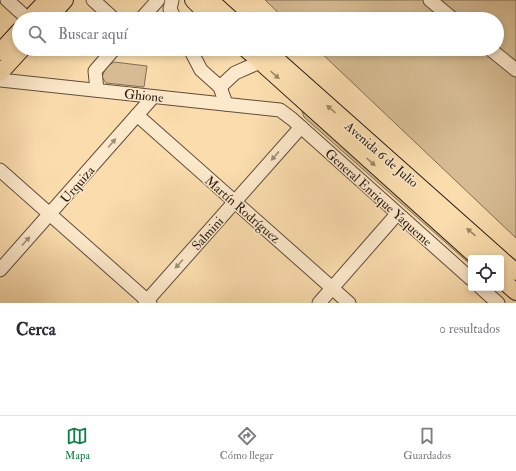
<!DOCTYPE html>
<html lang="es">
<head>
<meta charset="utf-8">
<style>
	:root { --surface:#fff; --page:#f2f2f3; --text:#2b2b33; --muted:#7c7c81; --line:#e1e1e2; --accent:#0b8043 }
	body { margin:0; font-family:"IM FELL Double Pica",serif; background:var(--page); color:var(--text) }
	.controls { position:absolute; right:12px; bottom:12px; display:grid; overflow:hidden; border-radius:4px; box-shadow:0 2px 6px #0003 }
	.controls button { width:36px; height:36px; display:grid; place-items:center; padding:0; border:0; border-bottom:1px solid var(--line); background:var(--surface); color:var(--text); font:20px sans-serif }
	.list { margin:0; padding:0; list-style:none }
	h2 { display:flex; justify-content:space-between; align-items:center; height:52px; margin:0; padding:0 16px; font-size:17px }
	h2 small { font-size:13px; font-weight:400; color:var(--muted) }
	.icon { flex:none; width:22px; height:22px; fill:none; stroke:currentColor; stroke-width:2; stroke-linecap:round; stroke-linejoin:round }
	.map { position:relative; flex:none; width:516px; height:303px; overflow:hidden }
	.search { position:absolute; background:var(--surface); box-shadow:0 2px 6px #0003; left:12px; right:12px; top:12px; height:44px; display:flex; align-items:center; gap:10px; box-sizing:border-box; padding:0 14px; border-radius:22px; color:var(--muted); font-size:15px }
	.sheet { height:112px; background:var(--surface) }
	nav { display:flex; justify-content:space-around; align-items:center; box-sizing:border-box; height:56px; border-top:1px solid var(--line); background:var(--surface); font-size:11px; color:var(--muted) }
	nav a { display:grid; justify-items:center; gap:2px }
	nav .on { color:var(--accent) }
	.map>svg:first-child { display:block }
	.green { fill:#d7bc93; stroke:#826c54 }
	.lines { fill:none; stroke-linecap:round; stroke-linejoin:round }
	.minor-casing { stroke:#604d3c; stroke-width:15 }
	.major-casing { stroke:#2c1d16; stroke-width:18 }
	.minor { stroke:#fce8ca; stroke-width:13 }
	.major { stroke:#fadcad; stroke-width:16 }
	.oneway { fill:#9d8669 }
	.oneway2 { fill:#9e8d79 }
	.labels { text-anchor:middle; stroke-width:3; stroke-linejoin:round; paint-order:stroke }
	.street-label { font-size:13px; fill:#2c1d16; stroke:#fce8ca }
</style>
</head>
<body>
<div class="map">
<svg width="516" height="303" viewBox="0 0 516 303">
	<rect width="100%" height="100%" fill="#fadcad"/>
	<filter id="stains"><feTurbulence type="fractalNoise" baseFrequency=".005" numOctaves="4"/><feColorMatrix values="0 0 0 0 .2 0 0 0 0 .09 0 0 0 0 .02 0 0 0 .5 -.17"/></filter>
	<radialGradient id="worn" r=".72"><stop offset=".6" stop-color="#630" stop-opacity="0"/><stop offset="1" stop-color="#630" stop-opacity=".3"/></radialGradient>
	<g class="green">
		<path d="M265,0H516V238L317,49H497V19H285Z"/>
		<path d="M114,62L147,66L144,87L106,83L102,77L106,67Z"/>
		<path d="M302,111L307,114L471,260V265L304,117Z"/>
	</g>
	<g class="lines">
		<g class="minor-casing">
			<g id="minor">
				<path d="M7,0L28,19"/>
				<path d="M93,0L114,19"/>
				<path d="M172,0L170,9L175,19"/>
				<path d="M430,0L453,19"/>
				<path d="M141,19L158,0"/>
				<path d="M190,49L201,70L220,87L226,104"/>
				<path d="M490,49L516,70"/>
				<path d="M0,80L280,110L292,119L471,279"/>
				<path d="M220,87L235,73L260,62"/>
				<path d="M97,90L95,71L114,49"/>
				<path d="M137,115L349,303"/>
				<path d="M0,170L150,303"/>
				<path d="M0,270L153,97"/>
				<path d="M481,288L498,303"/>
				<path d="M145,303L301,127"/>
				<path d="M319,303L397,214"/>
			</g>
		</g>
		<g class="major-casing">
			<g id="major">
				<path d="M193,0L212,19"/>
				<path d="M210,0L231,19"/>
				<path d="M29,19L47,0"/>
				<path d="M48,19L65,0"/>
				<path d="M246,49L478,258"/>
				<path d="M265,49L500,258"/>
				<path d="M0,52L19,31"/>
				<path d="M0,73L22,49"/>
				<path d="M501,259L516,272"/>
				<path d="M501,279L516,292"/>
			</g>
		</g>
		<use href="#minor" class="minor"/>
		<use href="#major" class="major"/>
	</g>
	<defs><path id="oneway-solid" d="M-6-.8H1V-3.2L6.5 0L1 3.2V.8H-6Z"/></defs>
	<g class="oneway">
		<use href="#oneway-solid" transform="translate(275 75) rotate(42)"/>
		<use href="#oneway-solid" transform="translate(331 109) rotate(-139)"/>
		<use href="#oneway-solid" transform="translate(371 162) rotate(42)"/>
		<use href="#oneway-solid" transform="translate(471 232) rotate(-139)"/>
	</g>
	<g class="oneway2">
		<use href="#oneway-solid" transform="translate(112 143) rotate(-49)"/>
		<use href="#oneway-solid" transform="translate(275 156) rotate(131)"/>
		<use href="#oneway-solid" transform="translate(26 241) rotate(-48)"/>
		<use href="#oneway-solid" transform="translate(179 264) rotate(132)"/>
	</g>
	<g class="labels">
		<g class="street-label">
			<text transform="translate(144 95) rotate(6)" y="5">Ghione</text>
			<text transform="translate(382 154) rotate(41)" y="5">Avenida 6 de Julio</text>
			<text transform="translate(77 184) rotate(-49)" y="5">Urquiza</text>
			<text transform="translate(379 197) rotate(42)" y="5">General Enrique Yaqueme</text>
			<text transform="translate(243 209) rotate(41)" y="5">Martín Rodríguez</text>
			<text transform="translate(207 233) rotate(-48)" y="5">Salmini</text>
		</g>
	</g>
	<rect width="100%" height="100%" filter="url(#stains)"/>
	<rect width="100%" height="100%" fill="url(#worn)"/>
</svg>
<div class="controls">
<button><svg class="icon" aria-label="locate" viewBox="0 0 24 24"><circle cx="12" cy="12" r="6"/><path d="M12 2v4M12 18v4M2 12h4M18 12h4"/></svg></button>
</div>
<div class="search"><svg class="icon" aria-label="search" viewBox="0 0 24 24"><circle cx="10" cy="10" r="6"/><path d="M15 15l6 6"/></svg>Buscar aquí</div>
</div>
<section class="sheet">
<h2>Cerca<small>0 resultados</small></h2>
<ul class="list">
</ul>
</section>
<nav>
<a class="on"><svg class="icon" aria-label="map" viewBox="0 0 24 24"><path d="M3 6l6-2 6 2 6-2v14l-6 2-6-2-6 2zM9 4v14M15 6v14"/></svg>Mapa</a>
<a><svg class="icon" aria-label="directions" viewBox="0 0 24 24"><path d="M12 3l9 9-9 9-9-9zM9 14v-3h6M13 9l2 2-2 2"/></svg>Cómo llegar</a>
<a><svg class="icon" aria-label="saved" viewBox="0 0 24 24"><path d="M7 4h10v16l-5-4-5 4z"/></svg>Guardados</a>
</nav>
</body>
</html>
